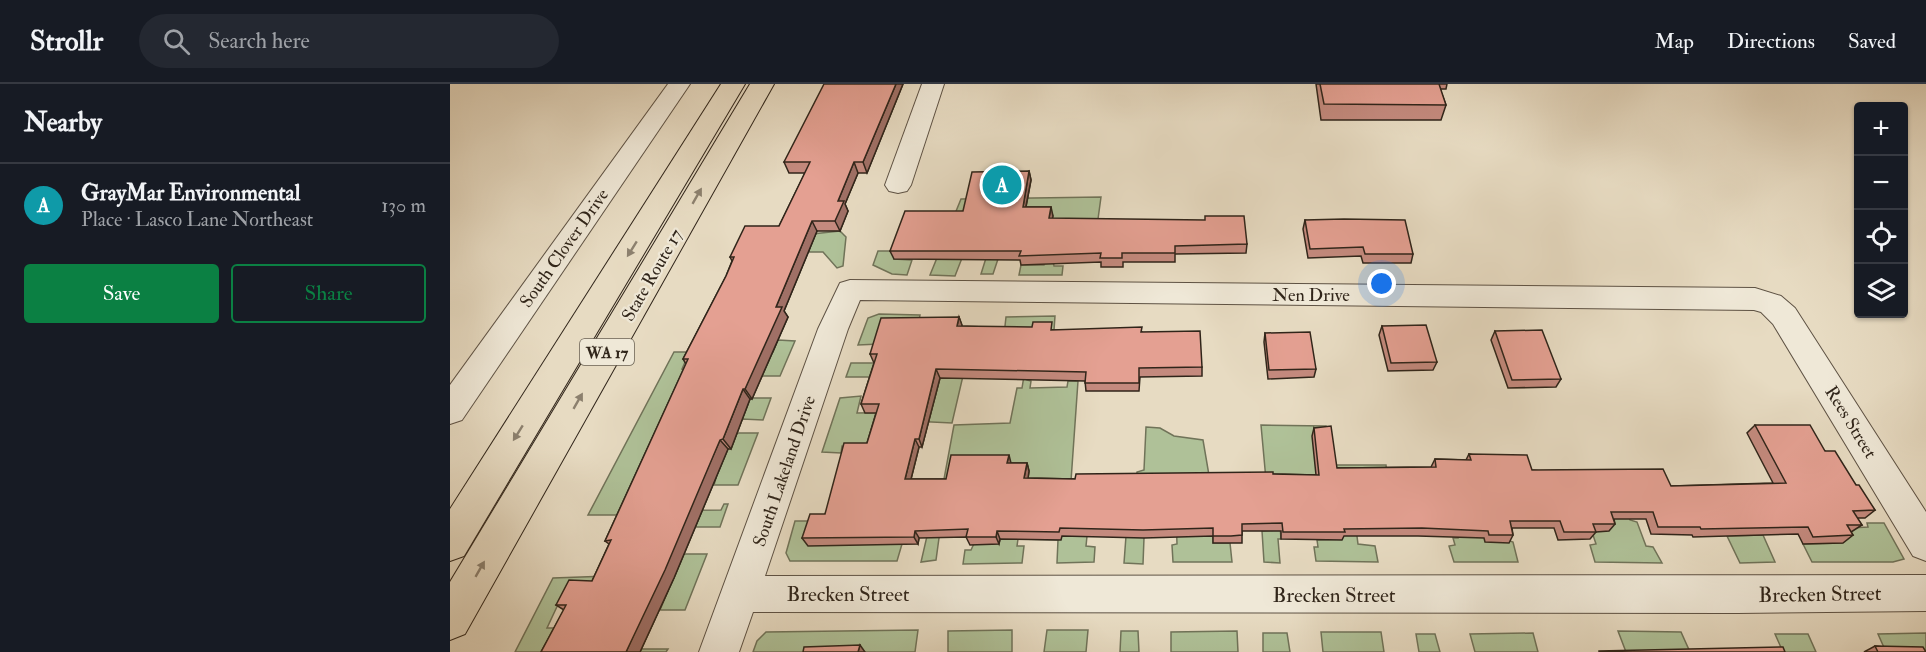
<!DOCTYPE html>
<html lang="en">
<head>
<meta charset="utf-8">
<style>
	:root { --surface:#171b24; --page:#242831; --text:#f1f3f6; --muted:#9ea1a6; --line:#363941; --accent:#0b8043 }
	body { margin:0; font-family:"IM FELL Double Pica",serif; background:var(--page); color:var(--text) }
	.controls { position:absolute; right:18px; top:18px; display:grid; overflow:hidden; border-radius:6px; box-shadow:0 2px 4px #0004 }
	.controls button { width:54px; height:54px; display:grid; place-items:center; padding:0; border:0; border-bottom:2px solid var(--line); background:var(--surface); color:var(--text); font:30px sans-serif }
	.you { position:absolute; left:932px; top:200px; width:21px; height:21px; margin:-15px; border:4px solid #fff; border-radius:50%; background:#1a73e8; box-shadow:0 0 0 9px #1a73e833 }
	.badge { display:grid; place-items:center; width:39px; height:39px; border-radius:50%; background:var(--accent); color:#fff; font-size:20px; font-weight:700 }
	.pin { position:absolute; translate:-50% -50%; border:3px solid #fff; box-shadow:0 2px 6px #0006 }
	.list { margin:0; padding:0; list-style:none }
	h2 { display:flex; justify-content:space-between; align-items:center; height:78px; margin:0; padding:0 24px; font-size:26px }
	h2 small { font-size:20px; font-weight:400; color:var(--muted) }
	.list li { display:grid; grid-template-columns:39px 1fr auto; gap:18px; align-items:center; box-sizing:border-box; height:84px; padding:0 24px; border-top:2px solid var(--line) }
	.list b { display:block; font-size:22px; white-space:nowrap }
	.list p { margin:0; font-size:20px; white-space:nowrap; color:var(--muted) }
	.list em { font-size:20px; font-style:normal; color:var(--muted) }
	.actions { display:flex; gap:12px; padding:18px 24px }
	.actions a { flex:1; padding:14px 0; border:2px solid var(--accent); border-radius:6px; text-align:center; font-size:21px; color:var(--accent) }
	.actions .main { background:var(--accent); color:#fff }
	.icon { flex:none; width:33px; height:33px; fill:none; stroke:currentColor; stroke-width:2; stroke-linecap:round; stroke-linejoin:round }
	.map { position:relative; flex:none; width:1476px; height:568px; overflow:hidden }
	header { display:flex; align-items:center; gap:36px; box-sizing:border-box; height:84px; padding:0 30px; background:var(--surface); border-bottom:2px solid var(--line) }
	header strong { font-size:28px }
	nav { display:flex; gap:33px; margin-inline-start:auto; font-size:21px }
	.search { width:420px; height:54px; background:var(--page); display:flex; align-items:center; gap:15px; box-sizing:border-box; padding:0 21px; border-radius:33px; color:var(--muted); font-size:22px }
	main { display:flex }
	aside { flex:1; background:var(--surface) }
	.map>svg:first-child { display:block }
	.green { fill:#afc198; stroke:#707359; stroke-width:1.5 }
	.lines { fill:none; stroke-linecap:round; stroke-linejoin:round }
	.minor-casing { stroke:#5e5244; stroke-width:2 }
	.highway-casing { stroke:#30251a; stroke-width:2 }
	.minor { fill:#efe8d7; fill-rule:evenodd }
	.highway { fill:#e7dbc2; fill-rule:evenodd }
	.wall { fill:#c48a7e; stroke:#30251a; stroke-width:1.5 }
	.shaded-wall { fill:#a07066; stroke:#30251a; stroke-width:1.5 }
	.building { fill:#e4a092; stroke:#30251a; stroke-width:1.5 }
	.oneway { fill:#8c806e }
	.labels { text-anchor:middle; stroke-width:4.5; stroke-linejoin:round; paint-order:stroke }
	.shield { fill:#efe8d7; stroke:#696053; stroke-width:1.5 }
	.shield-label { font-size:16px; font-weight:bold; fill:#30251a }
	.street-label { font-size:18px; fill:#30251a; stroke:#efe8d7 }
	.near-street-label { font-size:21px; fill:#30251a; stroke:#efe8d7 }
</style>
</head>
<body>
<header>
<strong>Strollr</strong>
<div class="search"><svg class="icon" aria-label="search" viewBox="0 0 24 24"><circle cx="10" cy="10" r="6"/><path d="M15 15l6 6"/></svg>Search here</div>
<nav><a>Map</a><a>Directions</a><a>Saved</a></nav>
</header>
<main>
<aside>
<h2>Nearby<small></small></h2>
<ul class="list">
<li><span class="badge" style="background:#0f9aa8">A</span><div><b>GrayMar Environmental</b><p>Place · Lasco Lane Northeast</p></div><em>130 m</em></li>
</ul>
<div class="actions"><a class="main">Save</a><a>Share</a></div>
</aside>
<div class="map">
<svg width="1476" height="568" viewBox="0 0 1476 568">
	<rect width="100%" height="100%" fill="#e7dbc2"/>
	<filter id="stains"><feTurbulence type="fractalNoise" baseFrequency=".00333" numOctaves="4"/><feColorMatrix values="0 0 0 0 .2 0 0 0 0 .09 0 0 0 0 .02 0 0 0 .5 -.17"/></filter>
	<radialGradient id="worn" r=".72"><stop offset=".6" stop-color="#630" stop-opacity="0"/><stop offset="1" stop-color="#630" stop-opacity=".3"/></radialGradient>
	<g class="green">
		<path d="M651,113L648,135L644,143L602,172L604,182H613L612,191H569L571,181H594L603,132L548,175L543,190H531L536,174H512L505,192L480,191L511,115Z"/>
		<path d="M390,147L396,153L393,182L387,184L373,168H359L362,150Z"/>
		<path d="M428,167H447L444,175L462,176L457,191L442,190L423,181Z"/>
		<path d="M429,230L470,231L468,242L430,260L408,261L418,234Z"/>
		<path d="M605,232L604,246L585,247L577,296L581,297L580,304L617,303L618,297H628L621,397L637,452L636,462L645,463L644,478L607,479L608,456L568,455L567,462H574L572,479L513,480L515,466H521L561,379L489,454L486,476L471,478L477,452L484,449L504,341L560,339L567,304H572L580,255L554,251L556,233Z"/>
		<path d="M328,256L345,257L330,292H312L236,276L232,285H246L232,314H321L313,336L292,335L280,365L287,349H308L288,401H264L266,394L184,427L271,426L274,420H278L270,443H234L191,431H138L224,268H323Z"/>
		<path d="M401,279H516L502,339L461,337L422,367L392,362L391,369L372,368L390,314L411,312L407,329L469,328L426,293H396Z"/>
		<path d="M811,341L876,342L884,381H936L937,391L904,429L908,460L925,462L928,478L866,477L864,463H868L867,456L892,455L867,399H827L831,455H828L830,479L814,478L812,447L827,446L816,396Z"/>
		<path d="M696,343L710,344L724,352L753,356L760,397L763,459H780L782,478H723L722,461L727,460L726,431L694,454L693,480L674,479L676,452H683L687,388L694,386Z"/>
		<path d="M1176,426L1180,436L1187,438L1196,462L1203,463L1212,479L1145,478L1140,461L1146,460L1142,448L1155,435Z"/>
		<path d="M345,437H365L452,460L447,477H340L336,469Z"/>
		<path d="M1005,439L1063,458L1068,478H1004L999,462L1005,461L1003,454H1008Z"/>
		<path d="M1417,439H1434L1454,475L1443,478H1362L1353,460L1392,459L1399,444L1418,443Z"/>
		<path d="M1313,451L1325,478L1290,479L1277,452Z"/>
		<path d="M234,470H257L235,526H210L218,507L112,512L97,544H119L191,565H218L216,568H65L103,494L159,492Z"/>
		<path d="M468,546L465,568H303L307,557L316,548Z"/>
		<path d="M562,546V568H498V547Z"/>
		<path d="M597,546H638L636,568H594Z"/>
		<path d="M671,547H688L689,568H670Z"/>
		<path d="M787,547L788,568H721V548Z"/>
		<path d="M1168,547L1231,548L1240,568H1176Z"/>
		<path d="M871,548H931L934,568H873Z"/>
		<path d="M813,549H837L840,568H813Z"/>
		<path d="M1083,549L1088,568H1025L1020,550Z"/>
		<path d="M1476,549V568H1436L1428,550Z"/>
		<path d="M966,550H985L990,568H969Z"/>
		<path d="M1325,550H1358L1366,568H1333Z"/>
	</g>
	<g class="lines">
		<g class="minor-casing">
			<g id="minor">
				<path d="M218,0H240L12,336L0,340V301Z"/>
				<path d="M472,0H494L461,101L457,107L448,109L439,107L435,101Z"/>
				<path d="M400,196L1305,204L1331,212L1345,224L1476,428V477L1463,472L1323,240L1311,228L1304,226L410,216L398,245L315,492L1476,491V527L1287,529L303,528L289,568H249L368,245L390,199Z"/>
			</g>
		</g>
		<g class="highway-casing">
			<g id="highway">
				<path d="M271,0H295L14,472L0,477V425Z"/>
				<path d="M300,0H324L15,550L0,556V498Z"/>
			</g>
		</g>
		<use href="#minor" class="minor"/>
		<use href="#highway" class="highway"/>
	</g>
	<g class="wall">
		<path d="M453,0L417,89H408L395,120L398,127L390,147H367L334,227L338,233L302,315H300L281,365H278L224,494L190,568H91L114,526L106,521L142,497L159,460L155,457L236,280L233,275L276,192L282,177L280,173L329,142L355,89H339L334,78Z"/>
		<path d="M866,0H997L996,5H990L996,21L991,36H871Z"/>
		<path d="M579,87L581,96L576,123H601L602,135L797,160L796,169L725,170V178H673V183H651V178L571,181L570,176L444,175L440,167L513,127Z"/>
		<path d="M855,136L963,170L961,179H913L911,172L858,174L853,145Z"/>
		<path d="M509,233L512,242L604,246L692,248L752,283V292L690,293L689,307H636L635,297L490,294L472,363H469L461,395H496L561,379H577L579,387L578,394L625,395L823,390L866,391L862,352L864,344L887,384L981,383L985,375L1016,376L1019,370L1082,386L1221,402L1323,399L1297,349L1305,341L1375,367L1406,401L1425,426L1415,434H1407L1412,441L1401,448L1403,451L1393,459L1353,460L1348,450L1243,453L1242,451L1201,450L1196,435H1164L1165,440L1159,447L1146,448L1140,455L1108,456L1104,444H1062L1063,451L1059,459L1035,458L1034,454L968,452H894L892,456L831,455V447H792V459H763V452L694,454L612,452L611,456L550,455L549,460L520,461L516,453L469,454L468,460L358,462L352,454L375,430L417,359L426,329H415L411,320L424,279L420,270Z"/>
		<path d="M932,242L987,278L983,286L938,287L929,251Z"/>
		<path d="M1045,247L1111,295L1106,303L1058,304L1041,256Z"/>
		<path d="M815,249L866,285L864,293L818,295L814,258Z"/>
		<path d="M1425,562L1476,568H1414Z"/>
	</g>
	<g class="shaded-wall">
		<path d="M446,0H453L417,89L413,78Z"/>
		<path d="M404,78L408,89L395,120L398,127L390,147L385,137L388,117Z"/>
		<path d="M579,87L581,96L574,132L573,123Z"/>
		<path d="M601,123L603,132L601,143L599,134Z"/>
		<path d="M362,137L367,147L334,227L338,233L302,315L295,305L326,223Z"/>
		<path d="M509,233L512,241L510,251L507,242Z"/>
		<path d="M486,285L490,294L472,363L469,355Z"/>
		<path d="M293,305L300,315L281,365L273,355Z"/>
		<path d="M465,355L469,363L459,403L455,395Z"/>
		<path d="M270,356L278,365L224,494L190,568H176Z"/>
		<path d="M559,371L561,379L560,387L557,379Z"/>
		<path d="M577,379L579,387L577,402L574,394Z"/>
		<path d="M465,447L469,454L468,460L464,453Z"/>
		<path d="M547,447L550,455L549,460L546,453Z"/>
		<path d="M410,561L415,568H408Z"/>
	</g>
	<g class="building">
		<path d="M374,0H446L413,78H404L388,117H394L385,137H362L326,223H332L295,305H293L273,355L270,356L215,486L176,568H91L116,521H106L119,496L142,497L161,456L155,457L238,275H233L276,192L284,173H280L295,142H329L360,78H334Z"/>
		<path d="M870,0H989L996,21L874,20Z"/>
		<path d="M579,87L573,123H601L599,134L755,136V132H794L797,160L725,162V169H672V174H650L651,169L569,172L571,167H440L455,127H513L522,88Z"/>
		<path d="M894,135L955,136L963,170H915L913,163L860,165L855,136Z"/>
		<path d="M509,233L507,242L582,243L583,238H602L601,246L692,243L691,248L750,247L752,283L689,284V299H635L636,288L486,285L469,355H465L455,395H496L501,371H559L557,379H577L574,394L625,395L626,390L823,388V390L869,391L864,344L881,342L887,384L986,383L985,375L1021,376L1019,370L1077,371L1082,386L1213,385L1221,402L1336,399L1305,341H1360L1375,367H1385L1406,401H1409L1425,426L1403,427L1412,441H1397L1403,451L1363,453L1358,443L1251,445L1250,443H1208L1203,428H1161L1165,440H1143L1146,448H1114L1110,437H1060L1063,451H1039L1038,447L972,444L894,445L895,448H833L832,439L792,440V451L781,452H763V444L693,446L610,444L609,448L547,447L546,453H516L518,445L465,447L464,453L352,454L360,430H375L394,359H417L429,320H411L427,270H420L431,234Z"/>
		<path d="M976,241L987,278L941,279L932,242Z"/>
		<path d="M1092,246L1111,295L1062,296L1045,247Z"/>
		<path d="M860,248L866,285L819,286L815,249Z"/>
		<path d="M410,561L408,568H353L354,563Z"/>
		<path d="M1425,562L1473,563L1476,568H1428Z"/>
		<path d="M1333,563L1335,568H1149V567Z"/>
	</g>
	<defs><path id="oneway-solid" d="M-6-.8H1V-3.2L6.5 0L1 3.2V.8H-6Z" transform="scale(1.5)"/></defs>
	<g class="oneway">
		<use href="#oneway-solid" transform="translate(247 112) rotate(-60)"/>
		<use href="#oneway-solid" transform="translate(182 165) rotate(122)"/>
		<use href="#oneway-solid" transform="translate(128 317) rotate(-60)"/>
		<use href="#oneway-solid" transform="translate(68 349) rotate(122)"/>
		<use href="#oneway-solid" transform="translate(30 485) rotate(-60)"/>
	</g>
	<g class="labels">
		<rect class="shield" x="130" y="255" width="54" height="26" rx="4.5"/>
		<g class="shield-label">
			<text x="157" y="274">WA 17</text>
		</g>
		<g class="street-label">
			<text transform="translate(114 164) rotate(-55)" y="6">South Clover Drive</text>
			<text transform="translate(202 191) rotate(-60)" y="6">State Route 17</text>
			<text x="861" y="217">Nen Drive</text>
			<text transform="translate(1401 338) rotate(58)" y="6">Rees Street</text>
			<text transform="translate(334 387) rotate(-71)" y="6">South Lakeland Drive</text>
		</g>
		<g class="near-street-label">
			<text x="398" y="517">Brecken Street</text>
			<text transform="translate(1370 510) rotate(-1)" y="7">Brecken Street</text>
			<text x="884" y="518">Brecken Street</text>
		</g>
	</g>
	<rect width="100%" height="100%" filter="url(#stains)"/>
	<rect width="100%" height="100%" fill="url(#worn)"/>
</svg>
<div class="controls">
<button>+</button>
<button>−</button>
<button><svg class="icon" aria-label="locate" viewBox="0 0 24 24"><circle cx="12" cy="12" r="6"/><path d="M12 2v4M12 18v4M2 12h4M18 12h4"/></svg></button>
<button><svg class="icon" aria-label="layers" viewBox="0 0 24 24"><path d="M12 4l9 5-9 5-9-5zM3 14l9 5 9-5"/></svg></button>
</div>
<div class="you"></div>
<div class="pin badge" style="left:552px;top:101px;background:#0f9aa8">A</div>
</div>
</main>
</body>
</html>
